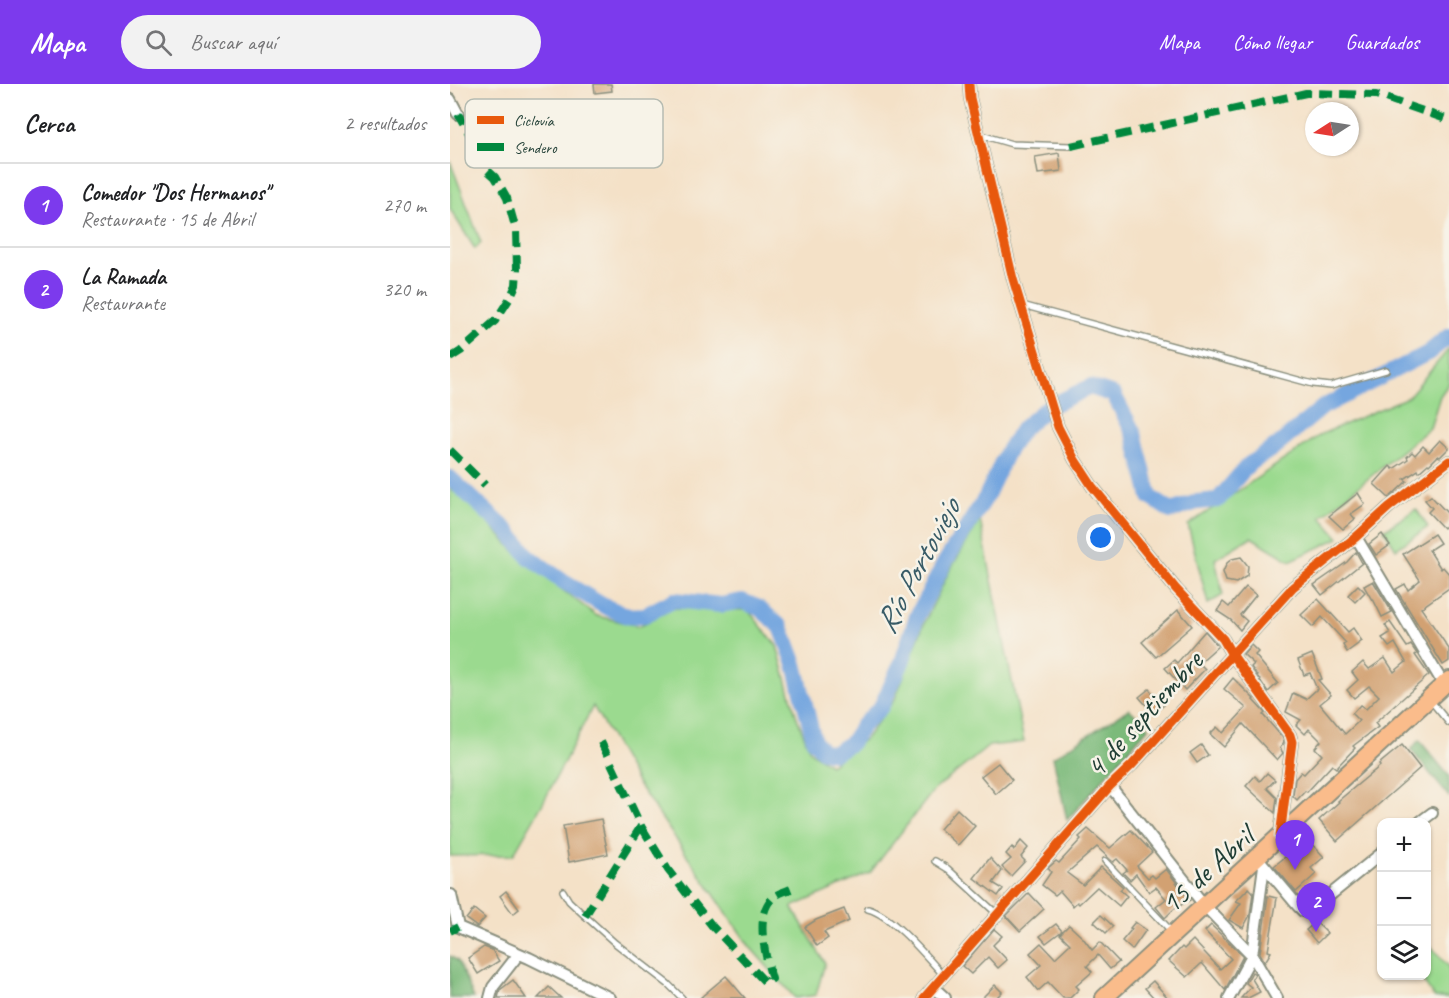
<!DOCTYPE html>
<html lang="es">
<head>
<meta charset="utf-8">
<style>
	:root { --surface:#fff; --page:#f2f2f2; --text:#202124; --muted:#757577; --line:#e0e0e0; --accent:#7c3aed }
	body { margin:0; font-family:Caveat,sans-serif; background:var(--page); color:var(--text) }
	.controls { position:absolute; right:18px; bottom:18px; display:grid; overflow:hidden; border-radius:12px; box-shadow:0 2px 4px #0004 }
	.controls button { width:54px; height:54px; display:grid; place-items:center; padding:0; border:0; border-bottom:2px solid var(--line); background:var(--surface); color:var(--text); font:30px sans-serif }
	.compass { position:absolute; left:855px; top:18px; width:54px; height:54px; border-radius:50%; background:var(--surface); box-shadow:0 2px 4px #0004; rotate:258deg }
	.you { position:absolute; left:651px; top:454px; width:21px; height:21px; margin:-15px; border:4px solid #fff; border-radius:50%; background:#1a73e8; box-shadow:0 0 0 9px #1a73e833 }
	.badge { display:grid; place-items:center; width:39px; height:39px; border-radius:50%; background:var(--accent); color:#fff; font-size:20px; font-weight:700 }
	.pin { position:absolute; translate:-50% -50px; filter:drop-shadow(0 2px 3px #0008) }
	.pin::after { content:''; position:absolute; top:32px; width:21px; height:18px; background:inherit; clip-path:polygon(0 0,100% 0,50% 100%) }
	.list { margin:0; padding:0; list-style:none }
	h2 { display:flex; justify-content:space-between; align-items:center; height:78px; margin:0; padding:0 24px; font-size:26px }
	h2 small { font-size:20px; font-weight:400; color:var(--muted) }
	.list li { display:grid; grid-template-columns:39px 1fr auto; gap:18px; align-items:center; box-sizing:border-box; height:84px; padding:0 24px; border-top:2px solid var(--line) }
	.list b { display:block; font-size:22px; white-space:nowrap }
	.list p { margin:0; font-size:20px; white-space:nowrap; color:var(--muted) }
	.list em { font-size:20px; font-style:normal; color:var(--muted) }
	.icon { flex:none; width:33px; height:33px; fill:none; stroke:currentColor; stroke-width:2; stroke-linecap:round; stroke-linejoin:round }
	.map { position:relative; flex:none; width:999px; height:914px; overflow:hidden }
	header { display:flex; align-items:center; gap:36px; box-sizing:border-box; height:84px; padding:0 30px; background:var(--accent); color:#fff }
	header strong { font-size:28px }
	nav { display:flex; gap:33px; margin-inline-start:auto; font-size:21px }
	.search { width:420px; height:54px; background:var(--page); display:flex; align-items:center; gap:15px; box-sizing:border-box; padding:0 21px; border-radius:33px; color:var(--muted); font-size:22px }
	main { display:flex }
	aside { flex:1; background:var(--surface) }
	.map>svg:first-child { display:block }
	.green { fill:#9bda8f; stroke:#5d8c62; stroke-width:1.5 }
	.forest { fill:#7cba7a; stroke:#4e7c57; stroke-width:1.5 }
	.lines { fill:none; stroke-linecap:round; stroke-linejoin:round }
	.river { stroke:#74a6df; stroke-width:16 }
	.building { fill:#d2a172 }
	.lane-casing { stroke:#8a8f7e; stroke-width:8 }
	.street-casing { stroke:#8a8f7e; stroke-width:14 }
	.primary-casing { stroke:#8a8f7e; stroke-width:20 }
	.lane { stroke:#fff; stroke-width:5 }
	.street { stroke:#fff; stroke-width:10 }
	.primary { stroke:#fabc8b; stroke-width:16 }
	.quiet { stroke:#00873e; stroke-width:8; stroke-dasharray:15 8; stroke-linecap:butt }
	.cycleway-casing { stroke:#f7f3e8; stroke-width:13 }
	.cycleway { stroke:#e8590c; stroke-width:9 }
	.labels { text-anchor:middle; stroke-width:5; stroke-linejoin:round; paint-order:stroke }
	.street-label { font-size:30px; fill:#1f3d34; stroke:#f7f3e8 }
	.water-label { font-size:32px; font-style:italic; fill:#395c67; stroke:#f7f3e8 }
	.key { fill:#f7f3e8; stroke:#b6bcb2; stroke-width:1.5 }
	.key-label { font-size:16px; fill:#1f3d34 }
</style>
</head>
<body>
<header>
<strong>Mapa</strong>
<div class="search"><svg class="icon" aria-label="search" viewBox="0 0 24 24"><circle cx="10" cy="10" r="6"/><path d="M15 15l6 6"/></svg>Buscar aquí</div>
<nav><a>Mapa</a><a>Cómo llegar</a><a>Guardados</a></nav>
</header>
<main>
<aside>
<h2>Cerca<small>2 resultados</small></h2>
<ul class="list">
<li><span class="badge">1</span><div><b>Comedor &quot;Dos Hermanos&quot;</b><p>Restaurante · 15 de Abril</p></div><em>270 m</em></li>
<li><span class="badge">2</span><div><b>La Ramada</b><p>Restaurante</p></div><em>320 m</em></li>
</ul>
</aside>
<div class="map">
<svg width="999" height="914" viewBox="0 0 999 914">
	<rect width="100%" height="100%" fill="#f7f3e8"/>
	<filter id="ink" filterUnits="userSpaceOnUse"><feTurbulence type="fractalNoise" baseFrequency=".0167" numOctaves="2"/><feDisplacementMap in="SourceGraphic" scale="12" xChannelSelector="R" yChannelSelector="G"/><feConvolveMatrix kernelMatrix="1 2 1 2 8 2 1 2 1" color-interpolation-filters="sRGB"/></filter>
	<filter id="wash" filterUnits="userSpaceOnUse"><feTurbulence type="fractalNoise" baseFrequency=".008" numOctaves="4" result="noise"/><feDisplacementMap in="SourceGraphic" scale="24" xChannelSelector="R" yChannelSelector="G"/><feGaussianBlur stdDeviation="1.35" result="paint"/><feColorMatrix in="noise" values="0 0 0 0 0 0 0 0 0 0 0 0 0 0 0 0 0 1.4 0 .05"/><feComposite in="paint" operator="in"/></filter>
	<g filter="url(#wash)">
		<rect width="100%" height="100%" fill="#f4e1c7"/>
		<g class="green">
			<path d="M0,77L31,159L25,165L0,125Z"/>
			<path d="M999,265V299L990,312L980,344L871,433L889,454L840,477L801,453L765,475L773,511L758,520L738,441L872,350L958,313Z"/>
			<path d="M0,404L32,432L73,476L147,532L189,542L224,524L298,526L327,562L346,631L360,667L380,681L415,655L445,615L475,537L500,486L530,436L574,658L539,662L483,707L420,789L342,823L375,879L366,911L345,914L300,863L188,700L143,622L93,719L63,771L0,772Z"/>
			<path d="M966,425L978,443L946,465L934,446Z"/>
			<path d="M977,858L999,883V914H985L969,892H976Z"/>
		</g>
		<g class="forest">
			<path d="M679,625L699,643L617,736L603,673Z"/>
			<path d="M969,656L999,692V713L961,666Z"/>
			<path d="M0,872L8,877L24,914H0Z"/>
		</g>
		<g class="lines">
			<path class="river" d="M0,394L59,448L79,473L114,498L154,522L178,532L195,531L224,516L271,521L292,517L309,524L331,543L345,580L364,657L373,667L384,669L401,659L413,641L431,623L452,578L467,532L495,478L536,413L557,368L573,344L598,323L640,303L664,311L684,350L700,413L721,427L747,418L768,416L798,381L829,360L873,323L978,269L999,252"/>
		</g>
		<g id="blocks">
			<g class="building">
				<path d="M144,0H161L162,7L145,9Z"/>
				<path d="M609,69L611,87L588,90L585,73Z"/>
				<path d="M990,356L999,364L990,373L988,372L979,381L978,380L969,388L968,386L954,395L957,397L939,414L924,400L940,382L943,385L958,375L957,373L962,368L965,371L973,362L979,368Z"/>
				<path d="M908,409L915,420L901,430L905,435L893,445L879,432Z"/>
				<path d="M981,412L999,431V438L993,444L978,428L982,424L975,416Z"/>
				<path d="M932,450L940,461L926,471L919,460Z"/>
				<path d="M984,450L990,459L979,466L991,485L993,483L999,490V504L971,524L999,565V577L993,581L946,505L955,500L958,506L970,496L953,470Z"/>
				<path d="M906,468L912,479L872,511L864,501L897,478Z"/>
				<path d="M791,473L798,482L797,492L786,499L776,497L773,488L777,479L782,475Z"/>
				<path d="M923,497L942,528L932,533L923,515L922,516L914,502Z"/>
				<path d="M908,501L915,508L905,518L898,511Z"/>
				<path d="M796,503L806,511L790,531L797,537L790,546L781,536L767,527L773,518L779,523Z"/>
				<path d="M868,515L898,548L903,544L912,557L897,568L893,561L896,559L872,533L863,543L851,531Z"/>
				<path d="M728,526L742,542L706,573L692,558Z"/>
				<path d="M940,538L957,563L961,561L967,570L965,571L979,591L925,639L928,643L903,662L905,664L886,684L882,681L857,708L855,707L847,716L843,712L845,695L851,688L854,690L872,671L865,664L871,657L859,645L855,650L846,641L851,636L836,628L843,609L856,615L867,605L860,589L854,591L848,576L862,570L872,595L868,596L881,611L870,620L895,650L909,637L902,630L910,621L916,625L929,612L919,602L904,614L897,606L908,596L902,588L913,578L919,585L935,574L944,588L956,578L945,559L939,563L932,554L940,549L935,541Z"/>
				<path d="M755,547L768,562L749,579L755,585L735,606L715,584L724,576L727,579Z"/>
				<path d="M801,561L808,568L805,571L828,599L818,608L801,583L804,580L793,570Z"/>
				<path d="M783,594L804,615L803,616L815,629L813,631L833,654L834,659L830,664L833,669L827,676L793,640L774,663L760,650L767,643L773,649L796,624L774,605Z"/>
				<path d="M699,605L714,621L704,630L689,613Z"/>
				<path d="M751,661L758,671L747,679L740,669Z"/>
				<path d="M952,661L970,684L887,757L869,736L889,718L888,717L930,682L929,680Z"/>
				<path d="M548,679L562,696L546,710L531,692Z"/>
				<path d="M817,689L825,696L817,704L827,714L825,729L796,702L805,692L810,697Z"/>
				<path d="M507,725L525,742L508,761L490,745Z"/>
				<path d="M151,735L158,770L119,778L113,742Z"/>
				<path d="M638,745L660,764L681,746L702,768L687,782L698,794L702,791L705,794L716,785L740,816L724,825L715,834L706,823L716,815L706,803L699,808L686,790L680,796L673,789L677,786L667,775L663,778L647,763L617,789L633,801L651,783L673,803L670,806L677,812L669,822L647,803L629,820L627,818L623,822L610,807L605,811L592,801L601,788L598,784L606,777L609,779L631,755L629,753Z"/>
				<path d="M571,757L578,764L571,773L575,777L561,792L552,783L561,775L556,770L562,763L564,766Z"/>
				<path d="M863,761L874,773L861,784L866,790L846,808L824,782L845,765L851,772Z"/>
				<path d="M540,774L552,787L543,799L553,805L548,812L524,794Z"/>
				<path d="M799,804L803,808L800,831L793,844L779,836L791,819L786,817Z"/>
				<path d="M56,807L69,825L63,830L50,812Z"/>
				<path d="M579,809L594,825L570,847L556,832Z"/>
				<path d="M818,812L827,814L818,867L821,868L815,878L810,869Z"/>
				<path d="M24,825L35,834L27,843L16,835Z"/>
				<path d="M394,825L399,837L374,848L378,854L367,862L355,843L366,836Z"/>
				<path d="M651,831L663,842L656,849L644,838Z"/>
				<path d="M685,838L696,846L682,866L672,857L682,845L680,844Z"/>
				<path d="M866,838L877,849L867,859L856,846Z"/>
				<path d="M606,840L612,847L596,859L590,852Z"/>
				<path d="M619,841L633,854L642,866L650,858L669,878L660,885L648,871L637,882L642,888L626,902L629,905L620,914H613L598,898L588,907L577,893L591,881L580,869L591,859L605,874L620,860L610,850Z"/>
				<path d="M761,841L793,872L775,906L752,879L737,893L719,877L732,863L734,865L743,856L770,885L781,875L755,847Z"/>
				<path d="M544,845L552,852L543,861L557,876L548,884L538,873L521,890L512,882Z"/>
				<path d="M34,863L42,866L49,877L28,890L18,874Z"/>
				<path d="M802,888L805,890L802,895L810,908L798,914H791L801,903L796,899Z"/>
				<path d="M276,892L295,914H250Z"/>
				<path d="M63,896L76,914H48L50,906Z"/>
				<path d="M703,897L718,914H704L695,904Z"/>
				<path d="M545,901L552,908L546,914H532Z"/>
				<path d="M99,903L111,914H88Z"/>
			</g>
		</g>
	</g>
	<g filter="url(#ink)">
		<use href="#blocks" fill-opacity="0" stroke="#8a8f7e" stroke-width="1.5"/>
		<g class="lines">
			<g class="lane-casing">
				<g id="lane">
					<path d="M531,51L562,60L621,62"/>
					<path d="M572,221L863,300L881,302L936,286"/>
					<path d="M980,616L999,639"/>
					<path d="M485,777L498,785L547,830"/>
					<path d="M655,777L722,848"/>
					<path d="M113,807L119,817L135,832L165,859L218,900L232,914"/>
					<path d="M418,825C442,831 477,873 494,892"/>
				</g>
			</g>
			<g class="street-casing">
				<g id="street">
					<path d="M519,0L520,14L563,195L608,343L625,376L642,402L726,505L773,555L781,569L840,651L842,658L830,751"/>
					<path d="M0,15L8,30"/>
					<path d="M906,453L994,601"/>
					<path d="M660,702L754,821L802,871L827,914"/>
					<path d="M970,738L982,729"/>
					<path d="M807,773L848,822L853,827L859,828L932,769"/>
					<path d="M1,811L8,843L79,874L160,914"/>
					<path d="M484,904L495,914"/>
					<path d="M40,914L43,903L68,871"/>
					<path d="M474,914L660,702L682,681L843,503L906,453L939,423L999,377"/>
					<path d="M779,914L802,871L814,782"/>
				</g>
			</g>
			<g class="primary-casing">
				<path id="primary" d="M654,914L999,596"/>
			</g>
			<use href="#lane" class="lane"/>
			<use href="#street" class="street"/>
			<use href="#primary" class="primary"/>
			<g class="quiet">
				<path d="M621,62L856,9L926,11L999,36"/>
				<path d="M0,274L11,267L45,237L60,214L66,201L67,185L66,146L57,114L45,93L34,83L25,60L8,30"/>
				<path d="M0,366L35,401"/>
				<path d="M191,742L218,786L263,843L316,899L322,895C316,874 303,829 324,813C328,809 336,807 341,805"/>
				<path d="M135,832L191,742L150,656"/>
				<path d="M0,847L8,843"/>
			</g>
			<g class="cycleway-casing">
				<g id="cycleway">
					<path d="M519,0L520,14L563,195L608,343L625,376L642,402L726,505L773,555L781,569L840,651L842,658L830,752"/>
					<path d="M474,914L660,702L682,681L843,503L906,453L939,423L999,377"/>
				</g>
			</g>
			<use href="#cycleway" class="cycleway"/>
		</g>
	</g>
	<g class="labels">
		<g class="street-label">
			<text transform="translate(694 630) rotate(-48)" y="10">4 de septiembre</text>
			<text transform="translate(757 786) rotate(-42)" y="10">15 de Abril</text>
		</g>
		<g class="water-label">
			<text transform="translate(467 482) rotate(-62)" y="11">Río Portoviejo</text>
		</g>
	</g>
	<rect x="15" y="15" width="198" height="69" rx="9" class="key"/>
	<rect x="27" y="32" width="27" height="8" fill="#e8590c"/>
	<rect x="27" y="59" width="27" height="8" fill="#00873e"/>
	<g class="key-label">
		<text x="64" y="42">Ciclovía</text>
		<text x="64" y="69">Sendero</text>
	</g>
</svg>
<div class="controls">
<button>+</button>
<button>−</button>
<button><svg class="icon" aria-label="layers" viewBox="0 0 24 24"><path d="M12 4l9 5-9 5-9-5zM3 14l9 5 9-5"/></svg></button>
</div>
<svg class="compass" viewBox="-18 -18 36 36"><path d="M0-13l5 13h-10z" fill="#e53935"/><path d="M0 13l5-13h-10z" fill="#757577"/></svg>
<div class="you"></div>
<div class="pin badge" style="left:845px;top:786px">1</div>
<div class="pin badge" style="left:866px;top:848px">2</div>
</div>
</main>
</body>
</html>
